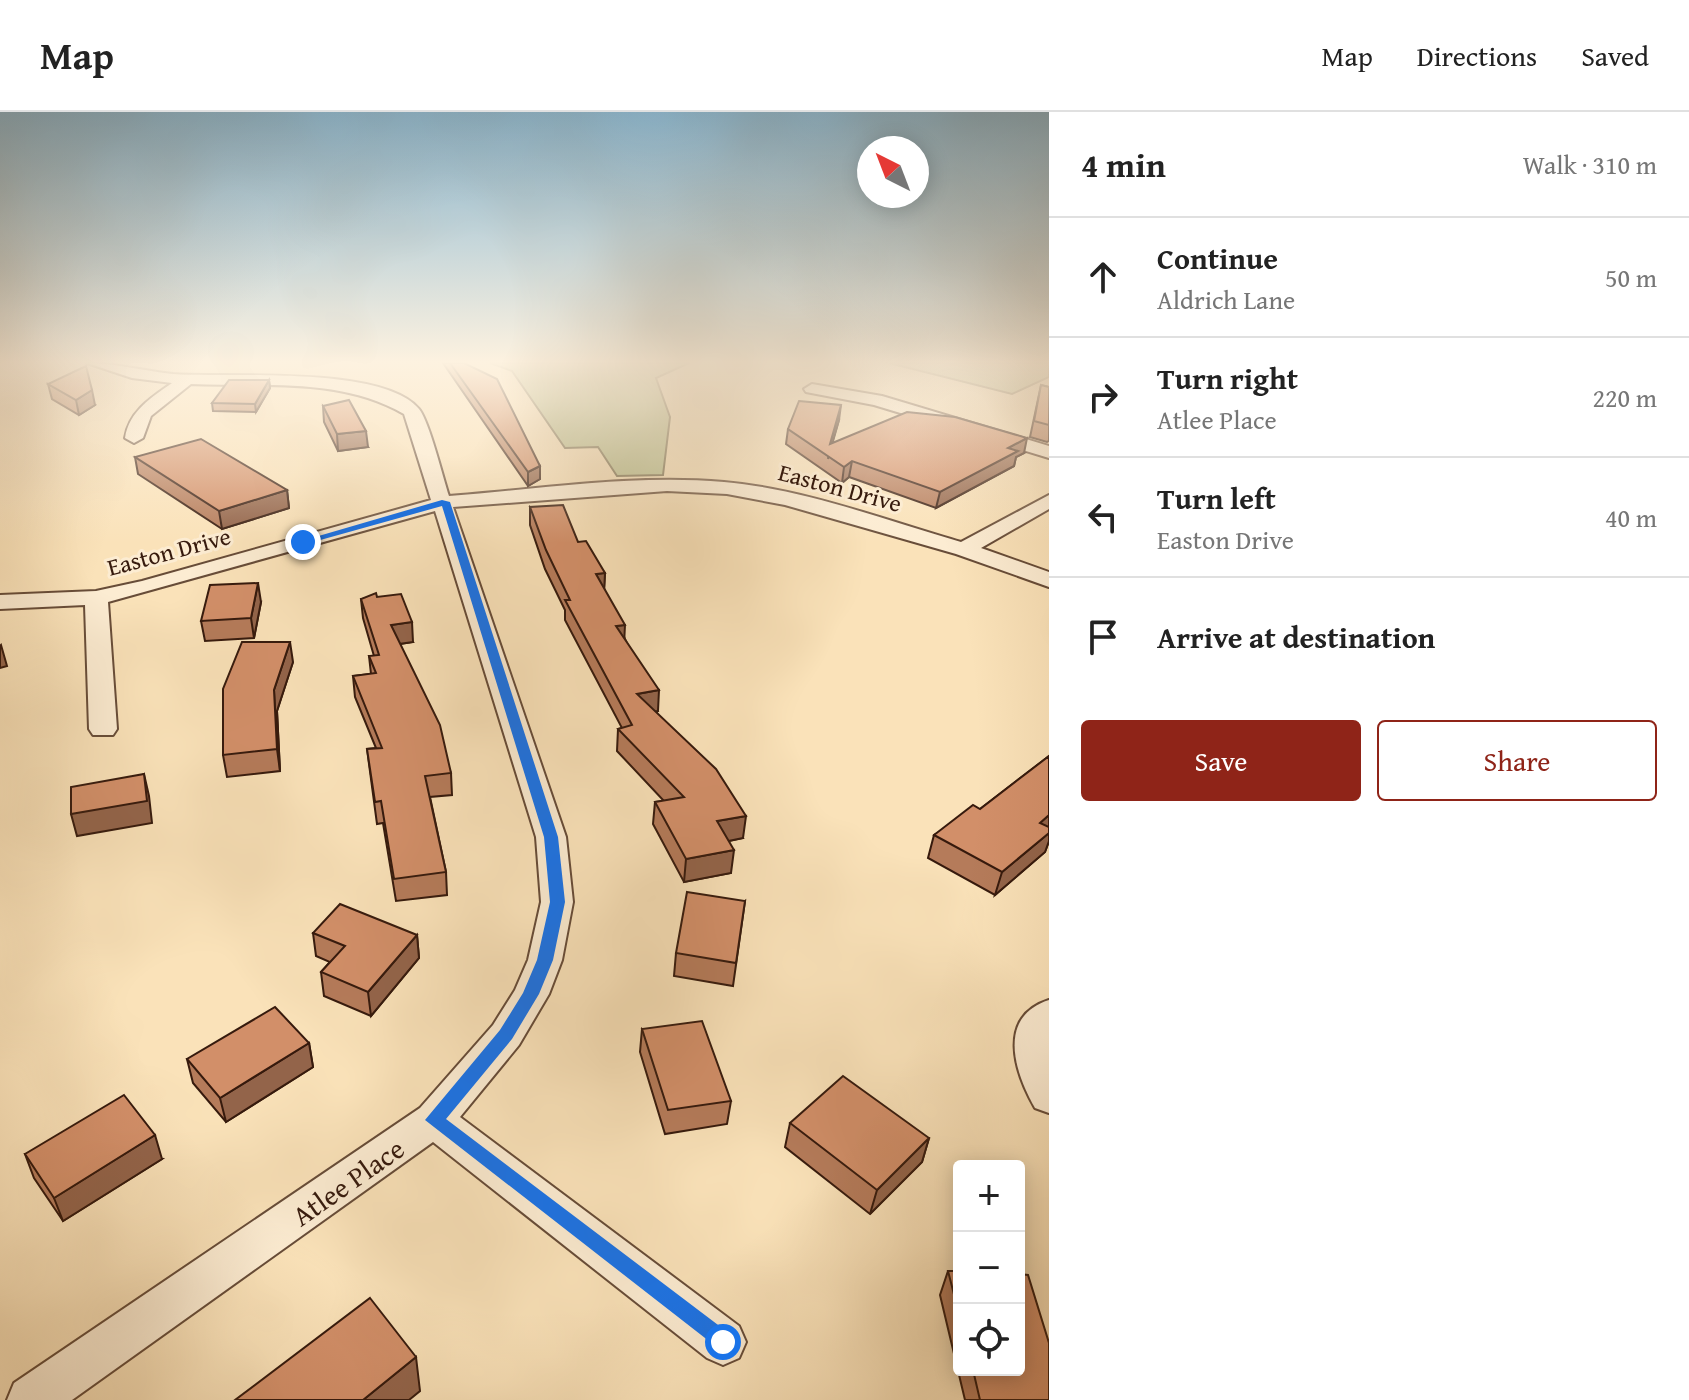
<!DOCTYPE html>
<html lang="en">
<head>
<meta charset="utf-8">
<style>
	:root { --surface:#fff; --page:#f6f6f6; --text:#222; --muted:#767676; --line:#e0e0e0; --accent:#8f2418 }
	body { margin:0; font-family:"Gentium Book Plus",serif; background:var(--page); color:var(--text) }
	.controls { position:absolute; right:24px; bottom:24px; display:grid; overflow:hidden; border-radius:8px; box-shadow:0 4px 20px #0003 }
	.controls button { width:72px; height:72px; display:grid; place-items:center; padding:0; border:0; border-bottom:2px solid var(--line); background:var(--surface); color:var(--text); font:40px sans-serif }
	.compass { position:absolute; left:857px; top:24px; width:72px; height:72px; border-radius:50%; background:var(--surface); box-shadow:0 4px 20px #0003; rotate:318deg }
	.stop { position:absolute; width:24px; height:24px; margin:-18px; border:6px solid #1a73e8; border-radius:50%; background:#fff }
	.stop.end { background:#1a73e8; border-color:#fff; box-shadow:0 2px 8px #0008 }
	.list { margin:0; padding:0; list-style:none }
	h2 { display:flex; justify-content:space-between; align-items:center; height:104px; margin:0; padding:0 32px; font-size:34px }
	h2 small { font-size:26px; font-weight:400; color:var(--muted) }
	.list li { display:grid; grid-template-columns:52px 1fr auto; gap:24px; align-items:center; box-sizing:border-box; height:120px; padding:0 32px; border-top:2px solid var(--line) }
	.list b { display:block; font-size:30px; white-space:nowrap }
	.list p { margin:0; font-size:26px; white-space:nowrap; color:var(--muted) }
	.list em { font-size:26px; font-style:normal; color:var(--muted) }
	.actions { display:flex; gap:16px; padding:24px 32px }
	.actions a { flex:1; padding:18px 0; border:2px solid var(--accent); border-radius:8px; text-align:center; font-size:28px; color:var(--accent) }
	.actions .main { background:var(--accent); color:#fff }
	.icon { flex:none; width:44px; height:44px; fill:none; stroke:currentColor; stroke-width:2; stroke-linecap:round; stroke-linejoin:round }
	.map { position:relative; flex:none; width:1049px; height:1288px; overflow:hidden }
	header { display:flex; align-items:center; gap:48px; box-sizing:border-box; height:112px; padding:0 40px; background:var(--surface); border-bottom:2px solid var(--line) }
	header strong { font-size:38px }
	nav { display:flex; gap:44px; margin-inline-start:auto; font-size:28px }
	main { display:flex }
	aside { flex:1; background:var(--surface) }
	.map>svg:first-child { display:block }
	.green { fill:#bcc390; stroke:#796e4e; stroke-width:2 }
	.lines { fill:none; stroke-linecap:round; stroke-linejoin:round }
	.minor-casing { stroke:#674c38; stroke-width:4 }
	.minor { fill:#fcecd2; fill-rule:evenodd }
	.wall { fill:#b57b5a; stroke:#361a0d; stroke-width:2 }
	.shaded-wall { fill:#93644a; stroke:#361a0d; stroke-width:2 }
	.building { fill:#d28f69; stroke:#361a0d; stroke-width:2 }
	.route { fill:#1a73e8 }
	.labels { text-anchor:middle; stroke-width:6; stroke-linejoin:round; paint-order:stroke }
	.far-street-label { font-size:24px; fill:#361a0d; stroke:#fcecd2 }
	.street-label { font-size:28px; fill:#361a0d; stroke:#fcecd2 }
</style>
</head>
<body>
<header>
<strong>Map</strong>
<nav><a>Map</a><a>Directions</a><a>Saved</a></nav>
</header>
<main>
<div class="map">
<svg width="1049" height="1288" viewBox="0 0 1049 1288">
	<rect width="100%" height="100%" fill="#fae2b9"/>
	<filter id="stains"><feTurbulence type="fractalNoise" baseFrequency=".0025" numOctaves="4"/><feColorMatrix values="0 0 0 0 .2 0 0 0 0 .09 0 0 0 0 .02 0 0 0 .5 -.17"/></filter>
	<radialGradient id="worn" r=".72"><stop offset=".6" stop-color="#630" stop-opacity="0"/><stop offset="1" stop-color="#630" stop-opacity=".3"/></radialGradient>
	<g class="green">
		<path d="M490,251H689L656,266L670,305L663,363L617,364L598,335L565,336L512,259Z"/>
		<path d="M889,251H1049V265L1012,282Z"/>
	</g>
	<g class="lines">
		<g class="minor-casing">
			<g id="minor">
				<path d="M87,251C116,251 144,259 173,262C228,266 382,253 419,297C429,309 443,366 449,384C540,377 634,362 724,370C804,377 885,408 961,430L1049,383V397L981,436L1049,460V475L956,442L785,393L727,382L667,379L453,395L566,725L573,790L562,848L549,882L519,933L460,1005L739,1214L746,1230L739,1246L723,1253L707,1246L433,1030L72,1288H7L14,1271L420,996L493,913L515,878L528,848L541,790L536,725L435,399L108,490L117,617L113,623H93L89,617L85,493L0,497V483L96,479L142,469L431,388L404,302C340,265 263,275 191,272L151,304L143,326L134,331L125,326C129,299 152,285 172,271L132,266Z"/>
				<path d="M812,272L882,284L1049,334V346L874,293L806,280L804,277Z"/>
				<path d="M1049,888V1001L1035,996C1015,961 996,905 1049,888Z"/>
			</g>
		</g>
		<use href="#minor" class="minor"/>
	</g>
	<g class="wall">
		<path d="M443,251H464L540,354V367L528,374Z"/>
		<path d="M269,268L270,276L256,300L213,299L212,291Z"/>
		<path d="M48,272L95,293L79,303L52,287Z"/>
		<path d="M1041,273L1049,275V329L1047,330L1030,325Z"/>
		<path d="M323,294L368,335L338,339L324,310Z"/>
		<path d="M839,308L832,331L1024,341L1016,345L1014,354L936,396L849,365L842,371L786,332L788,317Z"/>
		<path d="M135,345L287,378L289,396L222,417L138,362Z"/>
		<path d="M530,395L578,430L605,461L604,477L625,527L658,599L656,600L743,726L729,729L731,761L684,770L653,712L655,690L664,689L617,639L618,617L622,616L565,508V498L545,457L530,413Z"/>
		<path d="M377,485L413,530L400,532L451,661L452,683L430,685L446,760L447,783L396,789L383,711L377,712L367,637L376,636L355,585L353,564L371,562L369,544H374L363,506L361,487Z"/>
		<path d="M261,490L254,526L205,529L201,509Z"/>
		<path d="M293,550L277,599L280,659L227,665L223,643Z"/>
		<path d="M1049,644V729L1045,740L995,783L928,746L934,723L980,697Z"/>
		<path d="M745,789L733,874L674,864L676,841Z"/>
		<path d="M313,821L417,823L419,846L371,904L324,884L321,860L330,850L316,844Z"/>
		<path d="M642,917L731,989L727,1012L665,1022L640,940Z"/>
		<path d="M309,931L313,955L226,1010L193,971L187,947Z"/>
		<path d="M790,1011L929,1026L922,1050L870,1102L785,1035Z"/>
		<path d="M25,1042L162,1047L63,1109L34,1066Z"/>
		<path d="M948,1159H959V1258H1019L1049,1288H965L940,1183Z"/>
	</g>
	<g class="shaded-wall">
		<path d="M269,268L270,276L256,300L255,292Z"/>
		<path d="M92,278L95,293L79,303L76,288Z"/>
		<path d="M841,293L839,308L828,347L830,332Z"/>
		<path d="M366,319L368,335L338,339L337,322Z"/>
		<path d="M1027,326L1024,341L1016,345L1014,354L936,396L940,380L1008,336Z"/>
		<path d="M852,349L849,365L842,371L844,355Z"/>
		<path d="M540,354V367L528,374V360Z"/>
		<path d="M287,378L289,396L222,417L219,399Z"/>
		<path d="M605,461L604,481L596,462Z"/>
		<path d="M258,471L261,490L254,526L251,506Z"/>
		<path d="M412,510L413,530L392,533L391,513Z"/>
		<path d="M625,513L624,533L616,514Z"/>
		<path d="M290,530L293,550L277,599L280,659L277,637L274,578Z"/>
		<path d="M1,533L7,554L0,556V534Z"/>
		<path d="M659,578L658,599L636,603L637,582Z"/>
		<path d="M144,662L149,684L152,711L77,724L71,702Z"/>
		<path d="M1049,703V719L1040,711Z"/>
		<path d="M746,704L743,726L714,732L717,709Z"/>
		<path d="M1049,721V729L1045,740L995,783L1002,760Z"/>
		<path d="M734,738L731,761L684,770L686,747Z"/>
		<path d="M417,823L419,846L371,904L368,880Z"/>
		<path d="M309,931L313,955L226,1010L220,986Z"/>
		<path d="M155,1023L162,1047L63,1109L54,1086Z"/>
		<path d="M929,1026L922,1050L870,1102L877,1078Z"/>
		<path d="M416,1245L420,1279L409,1288H363Z"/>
	</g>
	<g class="building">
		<path d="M450,251H464L497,267L540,354L528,360Z"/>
		<path d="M86,254L92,278L76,288L48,272Z"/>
		<path d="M229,268H269L255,292L212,291Z"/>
		<path d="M1041,273L1049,275V313L1034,309Z"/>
		<path d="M349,288L366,319L337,322L323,294Z"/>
		<path d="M799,289L841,293L830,332L907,300L955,305L1027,326L1008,336L1018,339L940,380L852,349L844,355L788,317Z"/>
		<path d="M201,327L287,378L219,399L135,345Z"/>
		<path d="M563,393L578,430L586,429L605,461L596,462L625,513L616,514L659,578L637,582L716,657L746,704L717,709L734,738L686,747L655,690L684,685L618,617L632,613L565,488H570L546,438L530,395Z"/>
		<path d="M258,471L251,506L201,509L210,473Z"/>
		<path d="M376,481L377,485L401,482L412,510L391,513L440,613L451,661L425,664L446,760L394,767L381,689L375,690L367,637L382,636L353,564L376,561L369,544L379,543L361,487Z"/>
		<path d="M242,530H290L274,578L277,637L223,643V577Z"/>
		<path d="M1049,644V703L1040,711L1049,715V721L1002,760L934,723L973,693L980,697Z"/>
		<path d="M144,662L147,689L71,702V675Z"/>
		<path d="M687,780L745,789L736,851L676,841Z"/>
		<path d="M340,792L417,823L368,880L321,860L345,834L313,821Z"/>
		<path d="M275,895L309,931L220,986L187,947Z"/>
		<path d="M702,909L731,989L668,998L642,917Z"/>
		<path d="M843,964L929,1026L877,1078L790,1011Z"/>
		<path d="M124,983L155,1023L54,1086L25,1042Z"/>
		<path d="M948,1159H959V1202Z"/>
		<path d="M1019,1162L1028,1163L1049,1231V1288H980L973,1258H1019Z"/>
		<path d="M370,1186L416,1245L363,1288H235Z"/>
	</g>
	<linearGradient id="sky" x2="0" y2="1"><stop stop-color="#8ab8d3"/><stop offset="0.58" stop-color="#fdf2e0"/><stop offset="1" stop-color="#fdf2e0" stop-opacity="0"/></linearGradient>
	<rect width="1049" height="431" fill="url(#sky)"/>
	<path class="route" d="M442,388L450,390L558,725L565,790L553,848L539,882L512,927L446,1007L730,1222L734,1230L730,1237L723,1240L425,1008L500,918L523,881L537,848L550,790L544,725L442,394L306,432L298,430Z"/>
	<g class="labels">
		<g class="far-street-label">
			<text transform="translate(840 376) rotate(15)" y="8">Easton Drive</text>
			<text transform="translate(169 440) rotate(-15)" y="8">Easton Drive</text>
		</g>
		<g class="street-label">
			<text transform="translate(348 1070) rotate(-35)" y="10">Atlee Place</text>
		</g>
	</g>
	<rect width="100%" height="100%" filter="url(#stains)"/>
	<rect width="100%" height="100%" fill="url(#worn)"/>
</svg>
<div class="controls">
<button>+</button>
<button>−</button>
<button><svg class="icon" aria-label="locate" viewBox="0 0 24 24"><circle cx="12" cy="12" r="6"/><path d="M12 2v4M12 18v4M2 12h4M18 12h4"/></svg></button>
</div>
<svg class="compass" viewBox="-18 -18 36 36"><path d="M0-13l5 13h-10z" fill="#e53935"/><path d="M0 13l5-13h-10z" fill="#767676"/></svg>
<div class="stop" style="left:723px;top:1230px"></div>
<div class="stop end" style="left:303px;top:430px"></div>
</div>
<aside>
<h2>4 min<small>Walk · 310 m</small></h2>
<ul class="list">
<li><svg class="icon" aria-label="ahead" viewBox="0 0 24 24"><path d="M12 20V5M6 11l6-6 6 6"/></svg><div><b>Continue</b><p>Aldrich Lane</p></div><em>50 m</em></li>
<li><svg class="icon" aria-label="right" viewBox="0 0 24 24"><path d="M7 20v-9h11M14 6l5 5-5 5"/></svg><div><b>Turn right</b><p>Atlee Place</p></div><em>220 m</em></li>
<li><svg class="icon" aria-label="left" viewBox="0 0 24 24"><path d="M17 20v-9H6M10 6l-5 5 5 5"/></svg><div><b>Turn left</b><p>Easton Drive</p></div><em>40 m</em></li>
<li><svg class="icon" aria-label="arrive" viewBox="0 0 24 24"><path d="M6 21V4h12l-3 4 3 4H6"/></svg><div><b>Arrive at destination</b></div></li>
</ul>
<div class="actions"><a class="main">Save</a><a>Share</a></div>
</aside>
</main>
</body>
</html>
